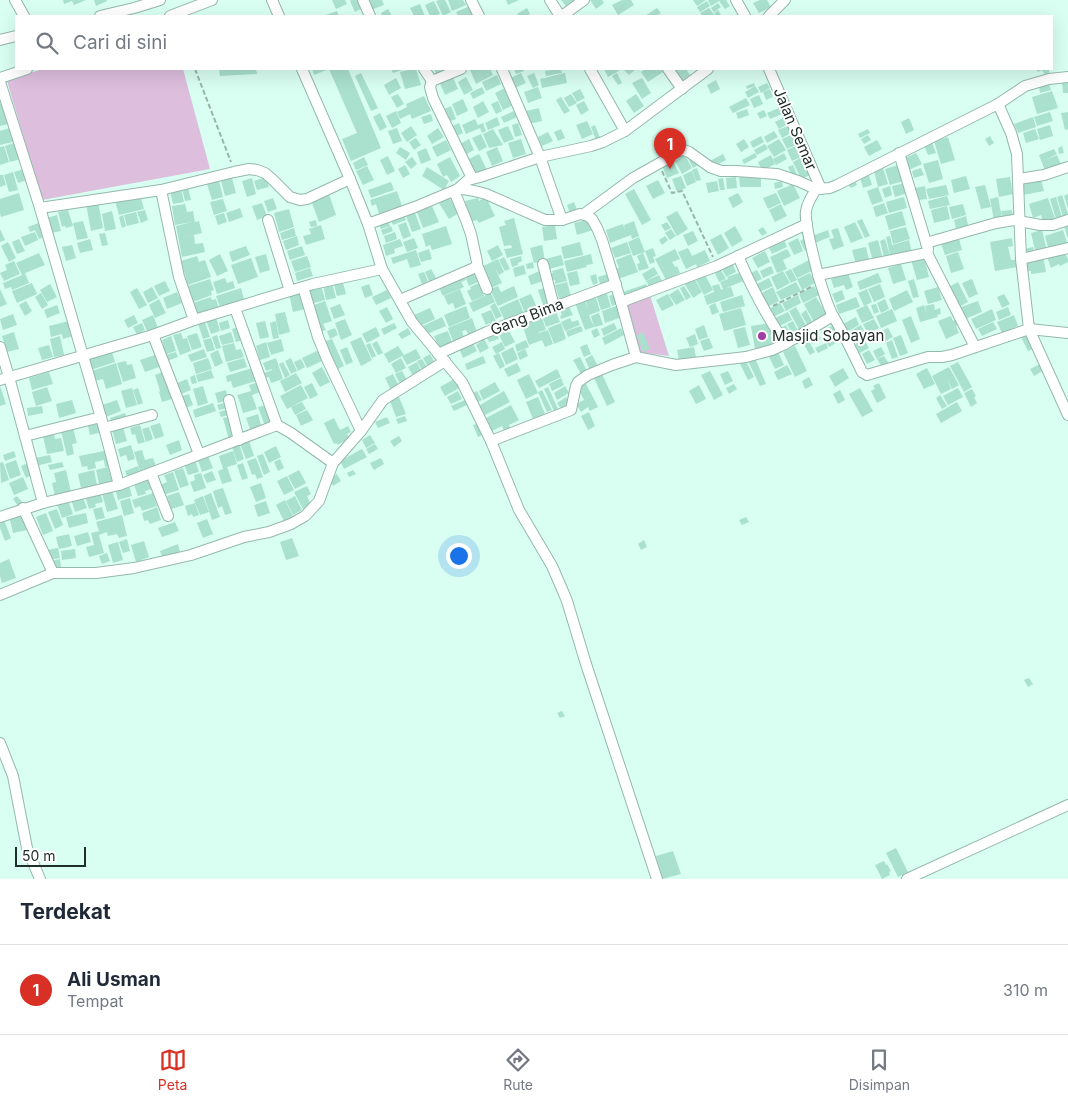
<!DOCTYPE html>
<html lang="id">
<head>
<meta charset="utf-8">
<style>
	:root { --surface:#fff; --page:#f6f6f7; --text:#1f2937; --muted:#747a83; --line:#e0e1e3; --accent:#d93025 }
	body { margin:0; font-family:Inter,sans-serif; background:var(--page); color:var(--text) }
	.scale { position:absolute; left:15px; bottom:12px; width:71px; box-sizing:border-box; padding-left:5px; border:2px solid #202e2a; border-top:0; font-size:14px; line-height:18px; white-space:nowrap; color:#202e2a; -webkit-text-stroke:4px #fff; paint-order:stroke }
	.you { position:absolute; left:458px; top:555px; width:18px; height:18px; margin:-12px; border:4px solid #fff; border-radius:50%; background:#1a73e8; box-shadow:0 0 0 8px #1a73e833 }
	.badge { display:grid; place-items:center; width:32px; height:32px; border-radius:50%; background:var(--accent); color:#fff; font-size:16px; font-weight:700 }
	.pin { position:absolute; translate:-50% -41px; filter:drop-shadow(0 1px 2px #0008) }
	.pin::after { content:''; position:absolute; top:26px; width:18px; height:15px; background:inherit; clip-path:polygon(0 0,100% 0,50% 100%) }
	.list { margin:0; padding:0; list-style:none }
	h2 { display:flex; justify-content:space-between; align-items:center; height:65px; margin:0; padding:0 20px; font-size:21px }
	h2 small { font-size:16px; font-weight:400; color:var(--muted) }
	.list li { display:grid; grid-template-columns:32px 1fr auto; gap:15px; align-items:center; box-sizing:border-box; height:90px; padding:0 20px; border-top:1px solid var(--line) }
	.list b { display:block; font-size:19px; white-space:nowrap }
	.list p { margin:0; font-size:16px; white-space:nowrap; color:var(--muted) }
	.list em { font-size:16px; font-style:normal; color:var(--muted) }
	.icon { flex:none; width:28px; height:28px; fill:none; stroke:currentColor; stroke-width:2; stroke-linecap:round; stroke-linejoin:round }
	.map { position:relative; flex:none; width:1068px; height:879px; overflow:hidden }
	.search { position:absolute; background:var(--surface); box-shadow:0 5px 20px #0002; left:15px; right:15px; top:15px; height:55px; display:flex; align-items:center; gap:12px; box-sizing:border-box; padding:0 18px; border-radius:0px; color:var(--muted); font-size:19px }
	.sheet { height:155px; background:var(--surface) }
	nav { display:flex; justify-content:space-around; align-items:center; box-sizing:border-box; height:70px; border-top:1px solid var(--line); background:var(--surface); font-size:14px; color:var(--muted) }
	nav a { display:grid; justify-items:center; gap:2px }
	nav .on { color:var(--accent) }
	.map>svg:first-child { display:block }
	.green { fill:#ddbedd }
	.building { fill:#aae0ce }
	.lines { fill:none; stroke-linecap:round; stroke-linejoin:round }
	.minor-casing { stroke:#94b8ac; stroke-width:12 }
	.path { stroke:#98b5ac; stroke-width:2; stroke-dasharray:5 2.5; stroke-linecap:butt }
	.minor { stroke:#fff; stroke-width:10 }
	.poi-dot { fill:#a13ea4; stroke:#fff; stroke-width:2 }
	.labels { text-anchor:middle; stroke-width:4; stroke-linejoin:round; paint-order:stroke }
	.street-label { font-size:15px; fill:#202e2a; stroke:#fff }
	.poi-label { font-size:15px; fill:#202e2a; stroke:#fff; text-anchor:start }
</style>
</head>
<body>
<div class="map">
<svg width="1068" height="879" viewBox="0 0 1068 879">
	<rect width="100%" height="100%" fill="#d9fff2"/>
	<g class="green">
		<path d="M42,69H183L210,169L42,200L7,81Z"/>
		<path d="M649,292L669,356L638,352L624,303Z"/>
	</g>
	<g class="building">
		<path d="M63,0H86L74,5L72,1L64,4Z"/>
		<path d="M94,0H107V1L96,6Z"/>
		<path d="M332,0H345L347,4L336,9Z"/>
		<path d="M351,0H361L365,7L355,12L350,1Z"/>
		<path d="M367,0H382L384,5L371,10Z"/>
		<path d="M439,0H445L451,12L443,16L436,1Z"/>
		<path d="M448,0H463L466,5L452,11Z"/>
		<path d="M506,0H519L508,5Z"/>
		<path d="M561,0H574L566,6Z"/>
		<path d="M590,0H602L604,3L596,9Z"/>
		<path d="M622,0H631L634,5L618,15L612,5Z"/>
		<path d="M693,0H706L697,6Z"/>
		<path d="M708,0H726L730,6L725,9L719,1L711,6Z"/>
		<path d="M760,0H767L771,7L759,13L753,3Z"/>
		<path d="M434,1L440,14L435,16H430L425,5Z"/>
		<path d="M707,1L710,6L700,12L697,7Z"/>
		<path d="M718,3L721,7L714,12L711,8Z"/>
		<path d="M420,4L425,16H414L410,8Z"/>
		<path d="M470,6L474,16H458L456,12Z"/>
		<path d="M527,8L530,14L526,16H518L517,14Z"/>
		<path d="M657,8L661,13L656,16H645Z"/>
		<path d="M709,8L715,16H703L700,13Z"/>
		<path d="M388,9L392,16H382L381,13Z"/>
		<path d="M718,10L721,15L716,16L714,13Z"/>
		<path d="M337,11L339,16H323Z"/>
		<path d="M219,69H256L257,74L220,76Z"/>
		<path d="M312,69H329L314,75Z"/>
		<path d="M329,69H348L381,148L351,161L342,139L357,133Z"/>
		<path d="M391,69H405L393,73Z"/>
		<path d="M412,69H416L421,85L405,89L400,72Z"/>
		<path d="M434,69H449L436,74Z"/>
		<path d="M473,69H490L493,75L476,84L470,70Z"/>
		<path d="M514,69H523L524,71L516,74Z"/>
		<path d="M558,69H561L562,73L546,76L545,71Z"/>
		<path d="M604,69H618L619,71L608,77Z"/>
		<path d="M623,69H636L629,75Z"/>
		<path d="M646,69H664L666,70L648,82L641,72Z"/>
		<path d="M670,69H686L690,75L680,83Z"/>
		<path d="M1036,69H1048L1050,72L1045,75L1042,70L1038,72Z"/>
		<path d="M361,73L378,108L371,111L355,76Z"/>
		<path d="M521,73L526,83L515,88L511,78Z"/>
		<path d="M534,73L539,85L533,88L527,76Z"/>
		<path d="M565,73L567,83L542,88L540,79Z"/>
		<path d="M617,73L622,83L618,85L612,76Z"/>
		<path d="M452,75L458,89L445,95L439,81Z"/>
		<path d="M497,75L501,84L486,91L482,82Z"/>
		<path d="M466,77L473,90L464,95L458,82Z"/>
		<path d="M396,78L401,88L389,95L384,85Z"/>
		<path d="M642,78L651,93L642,99L632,83Z"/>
		<path d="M716,80L720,89L711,94L707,85Z"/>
		<path d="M1068,82V93H1063L1062,83Z"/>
		<path d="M754,83L755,86L747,89L746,86Z"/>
		<path d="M767,83L770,88L761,93L758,87Z"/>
		<path d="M1049,84L1051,90L1040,93L1039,87Z"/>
		<path d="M755,86L759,92L748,98L745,92Z"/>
		<path d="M482,87L485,93L473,99L470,93Z"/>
		<path d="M538,87L542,98L528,103L524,92Z"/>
		<path d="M505,88L513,105L503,110L495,93Z"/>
		<path d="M580,89L585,98L577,102L572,93Z"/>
		<path d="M770,89L773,97L766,100L763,92Z"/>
		<path d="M1052,91L1058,108L1037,114L1032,97Z"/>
		<path d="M398,94L404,104L397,108L391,97Z"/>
		<path d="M571,94L577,103L569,107L564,98Z"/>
		<path d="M636,94L644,106L634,113L626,101Z"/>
		<path d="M759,95L763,104L754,108L750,99Z"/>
		<path d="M424,96L431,111L412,119L410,114L400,119L397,112L407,107L406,104Z"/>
		<path d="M561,97L570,111L564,114L556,100Z"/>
		<path d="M746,98L750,105L733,113L729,107Z"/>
		<path d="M463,99L468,111L457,116L452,104Z"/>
		<path d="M483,101L489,112L478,118L473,107Z"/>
		<path d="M498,101L502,111L496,114L491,104Z"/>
		<path d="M584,101L589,110L581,115L576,105Z"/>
		<path d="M2,103L8,124L0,126V104Z"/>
		<path d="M451,106L456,119L446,123L440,111Z"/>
		<path d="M539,108L542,121L529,124L526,111Z"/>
		<path d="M779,108L782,114L770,119L767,113Z"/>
		<path d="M747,109L749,115L738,119L736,113Z"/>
		<path d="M764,110L767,116L760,119L757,113Z"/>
		<path d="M396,111L401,123L392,128L386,116Z"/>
		<path d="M514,111L517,117L504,123L501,117Z"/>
		<path d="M1050,112L1053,121L1037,126L1034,117Z"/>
		<path d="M1068,112V129L1065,130L1061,113Z"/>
		<path d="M380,113L387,127L380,131L373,117Z"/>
		<path d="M431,114L433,121L424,124L421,117Z"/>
		<path d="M497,117L500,125L488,130L485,123Z"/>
		<path d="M785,117L788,124L779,129L775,122Z"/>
		<path d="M1033,117L1036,127L1018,133L1014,124Z"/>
		<path d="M909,118L914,130L906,134L901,122Z"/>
		<path d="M475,119L478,125L483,123L486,131L482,133L480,128L466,134L462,125Z"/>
		<path d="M587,121L593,134L582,139L576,125Z"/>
		<path d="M459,123L463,133L454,137L450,127Z"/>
		<path d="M518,123L522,135L515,137L512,125Z"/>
		<path d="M595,125L600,138L596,140L591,127Z"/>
		<path d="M1050,125L1053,136L1040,140L1037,129Z"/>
		<path d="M411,126L417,135L407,142L401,133Z"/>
		<path d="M508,126L514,139L504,143L498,130Z"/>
		<path d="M788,126L791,133L782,138L778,130Z"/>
		<path d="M13,127L17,141L0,145V131Z"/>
		<path d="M397,128L402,141L393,144L388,131Z"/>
		<path d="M438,128L444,137L432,144L427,136Z"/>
		<path d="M493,129L503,145L489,148L483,134Z"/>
		<path d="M561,129L565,138L558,141L554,132Z"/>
		<path d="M868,129L870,133L860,138L858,134Z"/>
		<path d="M1035,129L1039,139L1026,143L1023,133Z"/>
		<path d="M774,131L778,137L767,143L764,137Z"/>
		<path d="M548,132L553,141L542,146L538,137Z"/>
		<path d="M481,134L487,147L479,151L472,138Z"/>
		<path d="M791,135L796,145L787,149L782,139Z"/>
		<path d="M868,135L871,140L864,144L861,139Z"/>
		<path d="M761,136L764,142L753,148L750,142Z"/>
		<path d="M990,136L994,143L989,146L985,139Z"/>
		<path d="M948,137L955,160L941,164L934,141Z"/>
		<path d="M416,138L421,145L414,150L409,142Z"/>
		<path d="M469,139L474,150L465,155L460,144Z"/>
		<path d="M521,139L526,154L513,158L508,143Z"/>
		<path d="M744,139L749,147L741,152L736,144Z"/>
		<path d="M779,139L786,150L774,157L767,146Z"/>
		<path d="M446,140L451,150L437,157L432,147Z"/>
		<path d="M877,140L882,149L869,156L864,147Z"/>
		<path d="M19,141L24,158L10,162L5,146Z"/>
		<path d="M932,143L936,153L928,155L924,145Z"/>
		<path d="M765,144L768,149L757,155L754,150Z"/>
		<path d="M798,145L803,156L792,161L787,150Z"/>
		<path d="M4,146L9,162L0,165V147Z"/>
		<path d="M1062,146L1064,153L1059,154L1058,148Z"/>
		<path d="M400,147L410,153L406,160L396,153Z"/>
		<path d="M497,147L503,161L492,166L486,152Z"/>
		<path d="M426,148L431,160L421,164L417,152Z"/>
		<path d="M1054,149L1057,154L1045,160L1057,155L1062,167L1046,173L1039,155Z"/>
		<path d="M755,153L757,157L744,164L742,160Z"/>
		<path d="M784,153L787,159L776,165L773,159Z"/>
		<path d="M916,153L922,164L907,171L901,160Z"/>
		<path d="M479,154L487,170L474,176L467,160Z"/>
		<path d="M723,154L726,160L713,167L710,161Z"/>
		<path d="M685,155L692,168L682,174L675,161Z"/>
		<path d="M771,155L775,164L762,171L758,162Z"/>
		<path d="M388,156L395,171L387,175L380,160Z"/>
		<path d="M364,157L368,165L356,170L353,163Z"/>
		<path d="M412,157L417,164L411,169L405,162Z"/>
		<path d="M450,157L460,176L451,182L447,175L443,177L437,164Z"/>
		<path d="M693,157L698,165L693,168L689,160Z"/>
		<path d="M802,157L810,175L801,179L793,162Z"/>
		<path d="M938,160L943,179L929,183L923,164Z"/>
		<path d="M673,161L679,173L667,178L662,166Z"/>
		<path d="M405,165L410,174L403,178L398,169Z"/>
		<path d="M793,165L798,177L794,179L788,167Z"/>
		<path d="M898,165L903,181L890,185L885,169Z"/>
		<path d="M367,166L374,180L363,185L356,171Z"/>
		<path d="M427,167L449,181L444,190L422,176Z"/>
		<path d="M697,168L701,180L696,181L692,170Z"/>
		<path d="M883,168L888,184L878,187L874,171Z"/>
		<path d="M921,168L924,175L914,178L912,171Z"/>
		<path d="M24,169L27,180L18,183L14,172Z"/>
		<path d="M692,171L696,182L687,186L683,175Z"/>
		<path d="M13,172L18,190L9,192L4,175Z"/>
		<path d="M0,175H3L6,185L0,187Z"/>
		<path d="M869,175L872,185L863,188L860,177Z"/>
		<path d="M681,176L686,188L677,192L672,179Z"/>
		<path d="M966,176L970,189L954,193L951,180Z"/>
		<path d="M266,177L269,187L257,190L254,181Z"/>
		<path d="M736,177L737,188L727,189L726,178Z"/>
		<path d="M739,177H761V187H740Z"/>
		<path d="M1010,177L1013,194L999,197L996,179Z"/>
		<path d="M232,178L236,193L225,196L221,181Z"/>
		<path d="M252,178L256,194L247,197L242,181Z"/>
		<path d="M723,178L725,190H720L718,179Z"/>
		<path d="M854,179L857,185L851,188L847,183Z"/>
		<path d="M658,180L665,193L653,199L646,186Z"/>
		<path d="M1041,180L1044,191L1023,195L1021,183Z"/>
		<path d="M219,181L223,197L212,200L207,184Z"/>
		<path d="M717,181L719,191L708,193L706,183Z"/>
		<path d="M782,181L783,187L775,189L774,183Z"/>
		<path d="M391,182L394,190L371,198L368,190Z"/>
		<path d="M905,183L908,193L895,197L892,186Z"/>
		<path d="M793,184L800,198L784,206L777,191Z"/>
		<path d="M946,185L949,195L929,199L926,189Z"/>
		<path d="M985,185L991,207L981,209L975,187Z"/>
		<path d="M890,186L892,195L885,198L882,189Z"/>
		<path d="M925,186L927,199L918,200L915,188Z"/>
		<path d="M188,187L191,200L185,201L182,188Z"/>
		<path d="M878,187L883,201L872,205L867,191Z"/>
		<path d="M181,188L184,202L173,204L170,191Z"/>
		<path d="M634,189L651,220L642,225L625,194Z"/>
		<path d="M397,191L403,209L380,217L376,204L372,206L370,200Z"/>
		<path d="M19,193L24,210L1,217L0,213V199Z"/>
		<path d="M738,193L743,202L733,208L728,198Z"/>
		<path d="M776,193L781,203L768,209L763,198Z"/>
		<path d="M329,194L336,215L319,222L311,200Z"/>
		<path d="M1068,194V208L1064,196Z"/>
		<path d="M140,195L144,209L119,215L115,201Z"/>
		<path d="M1062,195L1068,214V215L1063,217L1057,197Z"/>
		<path d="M947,196L950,205L930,209L928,201Z"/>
		<path d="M449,197L459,213L449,219L439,203Z"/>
		<path d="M486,197L495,216L479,223L477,220L471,222L465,201L478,198L479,201Z"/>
		<path d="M904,197L907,208L889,213L886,202Z"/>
		<path d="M998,197L1002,219L994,221L990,199Z"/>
		<path d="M1056,197L1062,217L1056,219L1050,199Z"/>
		<path d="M273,198L277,209L268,212L264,201Z"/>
		<path d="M1048,198L1055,219L1043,222L1041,215L1033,218L1029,204Z"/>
		<path d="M223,199L227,211L214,215L210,202Z"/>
		<path d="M98,202L103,228L91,231L86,204Z"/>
		<path d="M574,202L577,210L570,213L567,205Z"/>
		<path d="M262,203L267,216L257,220L252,206Z"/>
		<path d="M884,203L888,213L876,217L873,207Z"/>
		<path d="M185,204L187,212L193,211L195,222L199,221L202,233L180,238L194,235L195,244L203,243L205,252L182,257L176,226L192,222L175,225L172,206Z"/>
		<path d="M781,204L787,216L775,222L769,210Z"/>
		<path d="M963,204L966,215L952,219L949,207Z"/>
		<path d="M432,206L439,222L423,228L417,212Z"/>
		<path d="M947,206L950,219L934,223L931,210Z"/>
		<path d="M240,208L243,217L229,222L226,213Z"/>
		<path d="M289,209L294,227L279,232L274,213Z"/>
		<path d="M68,210L73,226L66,228L65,226L62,227L58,212Z"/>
		<path d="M145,210L148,220L141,223L137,212Z"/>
		<path d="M1012,210L1013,216L1002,217L1001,211Z"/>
		<path d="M112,211L116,229L105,231L102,214Z"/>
		<path d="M677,211L688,229L677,236L666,217Z"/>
		<path d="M902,211L906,225L889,230L885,216Z"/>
		<path d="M136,212L139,223L127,226L124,215Z"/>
		<path d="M403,212L406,220L393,225L390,218Z"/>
		<path d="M224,213L227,222L218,225L215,216Z"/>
		<path d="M415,213L421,229L412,232L406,216Z"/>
		<path d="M57,215L61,231L51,233L47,218Z"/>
		<path d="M123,215L126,226L122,228L119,217Z"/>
		<path d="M966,216L969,229L957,233L954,220Z"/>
		<path d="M514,218L523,254L507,258L504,249L512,248L511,245L504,246L499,227L506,225L504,221Z"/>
		<path d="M388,219L390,226L381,229L378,222Z"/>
		<path d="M589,219L593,230L577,235L574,223Z"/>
		<path d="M862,219L870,236L865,238L857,221Z"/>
		<path d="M316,220L317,226L311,227L309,222Z"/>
		<path d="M83,221L88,238L77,240L73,223Z"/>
		<path d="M634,221L639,236L632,239L631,235L610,243L606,230L623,224L625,231L624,225Z"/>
		<path d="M41,222L46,236L39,239L35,230L30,232L28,227Z"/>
		<path d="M406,222L411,236L403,239L398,225Z"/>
		<path d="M667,222L671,228L665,231L661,225Z"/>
		<path d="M855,222L863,238L851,243L844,227Z"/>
		<path d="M321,225L325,239L306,245L303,236L311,234L309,229Z"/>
		<path d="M555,225L557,239L544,241L542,227Z"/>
		<path d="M1068,225V239L1064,226Z"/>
		<path d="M391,226L393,231L383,235L381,230Z"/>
		<path d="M446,226L452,244L432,250L430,245L426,247L422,234Z"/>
		<path d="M735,226L743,240L732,247L724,233Z"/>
		<path d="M763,227L767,233L762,236L758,230Z"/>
		<path d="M906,227L910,239L893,244L890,231Z"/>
		<path d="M294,228L296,236L282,240L280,233Z"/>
		<path d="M838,228L844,246L833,250L829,239L834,238L831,230Z"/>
		<path d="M0,229L5,240L0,242Z"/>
		<path d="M671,229L676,236L670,240L665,233Z"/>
		<path d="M828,230L830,237L815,243L812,236Z"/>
		<path d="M1042,230L1047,251L1036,254L1031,233Z"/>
		<path d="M1063,230L1068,246L1049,251L1045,236Z"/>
		<path d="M693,231L698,241L688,246L683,235Z"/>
		<path d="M35,232L38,240L25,246L21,237Z"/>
		<path d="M395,232L397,239L386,243L384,236Z"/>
		<path d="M105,233L108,245L102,246L99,234Z"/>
		<path d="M721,234L729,248L718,255L710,240Z"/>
		<path d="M958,235L962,250L945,255L940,241Z"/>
		<path d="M297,236L299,245L286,250L283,241Z"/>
		<path d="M665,236L668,240L662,245L659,240Z"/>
		<path d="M890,236L892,245L909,240L912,253L902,256L900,251L901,257L891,259L886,237Z"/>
		<path d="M639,237L645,252L633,256L628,242Z"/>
		<path d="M783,237L787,247L772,254L767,244Z"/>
		<path d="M414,238L418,248L407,252L403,242Z"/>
		<path d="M798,238L803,251L794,255L788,243Z"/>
		<path d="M805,238L810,249L805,251L800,241Z"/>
		<path d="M1012,238L1013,246L1008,247L1011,260H1015L1017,267L995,271L990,242Z"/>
		<path d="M19,239L25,251L17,254L12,242Z"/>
		<path d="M90,239L93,250L80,253L77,243Z"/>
		<path d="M400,239L403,246L394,249L395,253L386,256L383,245Z"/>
		<path d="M885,239L891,259L885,261L880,241Z"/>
		<path d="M878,240L883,259L873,261L868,243Z"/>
		<path d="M8,242L16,258L9,262L1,246Z"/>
		<path d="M580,242L583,255L564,259L561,247Z"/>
		<path d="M627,242L631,253L615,258L611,248Z"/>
		<path d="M72,245L76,258L66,261L62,247Z"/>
		<path d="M498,245L503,255L492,261L487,251Z"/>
		<path d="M542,245L545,261L534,263L530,248Z"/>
		<path d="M246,246L250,255L232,262L229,252Z"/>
		<path d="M302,246L305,255L290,260L287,251Z"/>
		<path d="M866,247L869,260L856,264L852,250Z"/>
		<path d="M1033,247L1035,254L1025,256L1024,249Z"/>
		<path d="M653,248L656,256L653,257L655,262L650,264L645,251Z"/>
		<path d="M688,248L692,256L705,250L710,261L697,267L696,264L686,269L678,252Z"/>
		<path d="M429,249L432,259L421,262L418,253Z"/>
		<path d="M675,249L680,259L672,262L675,267L677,266L680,273L666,280L655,259Z"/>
		<path d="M787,249L791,256L783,260L787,269L777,273L770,257Z"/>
		<path d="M416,250L421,265L410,268L407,259L393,264L391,258Z"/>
		<path d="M765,251L770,262L758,268L752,258Z"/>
		<path d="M1064,251L1068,259V262L1060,266L1059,264L1051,268L1047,257Z"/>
		<path d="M958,252L964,269L951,273L946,256Z"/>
		<path d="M39,253L45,265L25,273L29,283L12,290L11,287L5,289L3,283L22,275L16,263Z"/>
		<path d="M643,253L649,268L639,271L637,264L640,263L637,256Z"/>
		<path d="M220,254L228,271L217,276L209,260Z"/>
		<path d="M266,254L270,270L260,273L255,257Z"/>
		<path d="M591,254L593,264L586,265L587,267L567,272L564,261Z"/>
		<path d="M631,254L638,272L618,279L615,269L619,268L616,260Z"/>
		<path d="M561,255L564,265L549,269L546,259Z"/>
		<path d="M197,256L199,262L205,260L211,277L188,285L181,261Z"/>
		<path d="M307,256L311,267L295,272L291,261Z"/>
		<path d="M521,256L522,261L518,263V265L512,267L510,259Z"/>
		<path d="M1043,256L1046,272L1031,274V271H1027L1025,259Z"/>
		<path d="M504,257L510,269L505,271L499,260Z"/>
		<path d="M924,257L929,277L917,280L911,260Z"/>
		<path d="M251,258L258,277L238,284L231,265Z"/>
		<path d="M498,259L504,272L499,275L495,268L502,283L491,288L479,268Z"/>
		<path d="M809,260L814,270L797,278L792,269Z"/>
		<path d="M14,261L20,274L4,281L0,273L7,270L5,265Z"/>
		<path d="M533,262L534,268L527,269L526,264Z"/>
		<path d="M732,262L736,272L726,277L721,267Z"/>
		<path d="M901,264L906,280L893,284L888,268Z"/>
		<path d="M524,265L526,274L515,277L513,268Z"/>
		<path d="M771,266L774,273L763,278L760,271Z"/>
		<path d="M654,267L658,274L646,281L642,274Z"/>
		<path d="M310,268L313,276L297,281L295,273Z"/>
		<path d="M563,268L567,281L555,284V280L551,281L549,274L553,273L552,271Z"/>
		<path d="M431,269L436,278L429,281L425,272Z"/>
		<path d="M475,269L481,281L469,286L464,274Z"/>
		<path d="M791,269L797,280L791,283L785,272Z"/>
		<path d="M542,270L546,280L531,285L528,276Z"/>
		<path d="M721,270L726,279L719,282L715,273Z"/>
		<path d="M757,270L762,279L755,282L751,273Z"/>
		<path d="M577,271L580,284L570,286L567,273Z"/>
		<path d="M783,271L790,283L777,290L771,277Z"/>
		<path d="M424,272L428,281L422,284L418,274Z"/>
		<path d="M742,272L746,280L726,288L731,287L734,296L707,305L704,296L714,292L715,294L712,286L719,284L721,290L723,289L720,282L728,279L727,277Z"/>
		<path d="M462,273L466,280L461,282L464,287L443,296L439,288Z"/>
		<path d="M611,273L614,283L601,287L598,277Z"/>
		<path d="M704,273L713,290L704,295L695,278Z"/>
		<path d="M810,273L815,283L802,290L797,279Z"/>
		<path d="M848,273L853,287L846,290L844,285L834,288L831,279Z"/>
		<path d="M878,273L882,282L860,290L857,282Z"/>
		<path d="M596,274L598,283L593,285L590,276Z"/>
		<path d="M659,275L663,283L651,289L646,281Z"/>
		<path d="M225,278L227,283L233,281L235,288L217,294L213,282Z"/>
		<path d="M694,278L702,292L693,298L684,283Z"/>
		<path d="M769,278L773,286L757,293L753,286Z"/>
		<path d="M210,279L214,290L211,291L212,295L193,302L188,286Z"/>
		<path d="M342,279L346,294L337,296L333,281Z"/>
		<path d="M914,279L919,297L913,298L908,281Z"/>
		<path d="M972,279L978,294L969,298L962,283Z"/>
		<path d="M165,281L170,291L159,296L154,286Z"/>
		<path d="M332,282L336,298L326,300L323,284Z"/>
		<path d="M567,282L571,296L559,299L555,285Z"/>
		<path d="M796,282L801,291L781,300L776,292Z"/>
		<path d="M958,282L968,302L957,308L947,288Z"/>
		<path d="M32,283L37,294L17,303L12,291Z"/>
		<path d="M479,283L484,296L472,301L467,291L471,289L470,287Z"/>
		<path d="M50,284L57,297L47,302L40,290Z"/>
		<path d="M369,284L373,295L365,298L361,287Z"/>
		<path d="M646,284L649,291L626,300L623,292Z"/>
		<path d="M880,284L885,297L874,302L868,289Z"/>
		<path d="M321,285L325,300L311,304L307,289Z"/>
		<path d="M498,286L501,292L514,286L518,297L498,306L496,303L497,302H496L490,289Z"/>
		<path d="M684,286L691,297L686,300L680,288Z"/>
		<path d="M814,286L819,295L803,303L799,294Z"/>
		<path d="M152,287L158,298L148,303L143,292Z"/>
		<path d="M547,287L552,302L543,305L538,290Z"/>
		<path d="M773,287L779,301L765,308L758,295Z"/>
		<path d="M938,287L942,300L928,304L924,291Z"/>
		<path d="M137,288L147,305L139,309L130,292Z"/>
		<path d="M241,288L244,299L220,307L216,296Z"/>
		<path d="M0,289L7,304L0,307Z"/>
		<path d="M460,289L466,304L455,309L453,303L448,305L444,296Z"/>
		<path d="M678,289L685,300L676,305L669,295Z"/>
		<path d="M867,289L872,302L864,306L858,293Z"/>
		<path d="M387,290L391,298L376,305L372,297Z"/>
		<path d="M842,290L845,299L836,303L832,294Z"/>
		<path d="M907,290L913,302L894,311L889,299Z"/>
		<path d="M300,291L305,309L293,312L289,294Z"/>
		<path d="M606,291L611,307L601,310L596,295Z"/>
		<path d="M177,292L182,303L167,309L163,298Z"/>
		<path d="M41,293L48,305L42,309L35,297Z"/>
		<path d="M491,293L495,302L473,312L469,303Z"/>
		<path d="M617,293L620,303L612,306L609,296Z"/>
		<path d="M531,294L538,310L526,315L519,299Z"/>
		<path d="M668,294L674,305L662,311L656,300Z"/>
		<path d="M1004,294L1010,304L1002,308L997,297Z"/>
		<path d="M742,295L745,306L723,312L720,302Z"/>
		<path d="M798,295L801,303L786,311L782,303Z"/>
		<path d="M211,297L212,300L216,299L219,309L197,316L193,303Z"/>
		<path d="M816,297L827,315L814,322L804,304Z"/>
		<path d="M856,297L860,307L839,314L836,305Z"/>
		<path d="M596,298L600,311L589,315L594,327L585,330L575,303L585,300L588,310L586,301Z"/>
		<path d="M159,299L166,313L155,318L149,305Z"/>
		<path d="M518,299L524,313L506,323L499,308Z"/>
		<path d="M885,299L889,309L881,313L877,303Z"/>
		<path d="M26,301L32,311L25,316L19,305Z"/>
		<path d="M325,301L332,321L323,324L326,330L319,332L311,306Z"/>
		<path d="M978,301L982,312L965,319L961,307Z"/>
		<path d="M495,303L502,316L496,319L490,306Z"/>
		<path d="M715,303L719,312L712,315L709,306Z"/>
		<path d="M780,303L785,311L773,317L769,309Z"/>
		<path d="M340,304L345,315L334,319L330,308Z"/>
		<path d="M876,304L879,312L874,314L871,305Z"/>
		<path d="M934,304L935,310L940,308L941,314L937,315L938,317L920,322L916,308L924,305L927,315L925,306Z"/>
		<path d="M57,305L60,313L47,318L44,310Z"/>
		<path d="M619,305L622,317L605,323L602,311Z"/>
		<path d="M867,305L874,318L862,323L856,310Z"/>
		<path d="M466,306L470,318L449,327L444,315Z"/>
		<path d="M387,307L393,319L386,323L379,311Z"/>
		<path d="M569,307L573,315L561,319L560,316L562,315L560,310Z"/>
		<path d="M796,307L807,327L800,331L789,311Z"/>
		<path d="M1008,307L1011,315L999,320L996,312Z"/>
		<path d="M430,308L435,319L420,326L414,315Z"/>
		<path d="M741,308L746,325L724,331L719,314Z"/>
		<path d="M892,309L897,321L881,328L876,316Z"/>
		<path d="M992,309L996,320L976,329L971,319Z"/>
		<path d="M491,310L498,326L493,328L490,323L486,325L481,314Z"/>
		<path d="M806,310L813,323L808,326L801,314Z"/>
		<path d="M556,311L560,322L546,327L542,316Z"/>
		<path d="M285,312L290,332L279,335L275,314Z"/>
		<path d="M788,312L792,320L777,327L773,319Z"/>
		<path d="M599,313L603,325L594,327L591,316Z"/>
		<path d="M13,314L17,325L3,330L0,319Z"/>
		<path d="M134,315L138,323L128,328L124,320Z"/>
		<path d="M153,315L158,328L148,333L142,320Z"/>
		<path d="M1014,315L1018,326L1002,333L997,322Z"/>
		<path d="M911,316L920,339L911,343L902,320Z"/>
		<path d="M951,316L953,321L956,319L958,325L956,326L959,333L946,339L938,321Z"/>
		<path d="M216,317L220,331L211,334L206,320Z"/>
		<path d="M442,317L446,326L427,334L423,326Z"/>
		<path d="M856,317L859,325L847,332L843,324Z"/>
		<path d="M472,318L478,335L470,338L466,330L462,331L465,340L454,344L448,328Z"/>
		<path d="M542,318L546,330L539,332V333L548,330L553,344L545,347L542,340L529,345L522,324Z"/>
		<path d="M570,318L572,322L578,320L580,325L565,331L561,322Z"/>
		<path d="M204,319L210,337L203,339L197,321Z"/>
		<path d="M345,319L352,335L341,340L335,323Z"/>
		<path d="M874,319L879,328L868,334L863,324Z"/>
		<path d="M228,320L230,328L221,331L219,323Z"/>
		<path d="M69,321L73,336L63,339L62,334L51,337L49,326Z"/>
		<path d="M265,321L269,337L260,339L256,323Z"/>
		<path d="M276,321L279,338L273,339L270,323Z"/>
		<path d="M793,321L799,333L793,336L787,324Z"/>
		<path d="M993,322L997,329L982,336L978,329Z"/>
		<path d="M142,323L145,330L137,335L133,327Z"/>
		<path d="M394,323L397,328L384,335L381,329Z"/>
		<path d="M561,323L566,339L554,344L548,328Z"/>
		<path d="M614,323L617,329L604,336L601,329Z"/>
		<path d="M770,323L773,346L755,349L751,326Z"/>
		<path d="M835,324L843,339L829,347L821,332Z"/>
		<path d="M704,325L708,337L699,340L695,329Z"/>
		<path d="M786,325L791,335L783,339L778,329Z"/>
		<path d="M861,325L865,333L851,341L847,333Z"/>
		<path d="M581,326L583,331L568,337L566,331Z"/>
		<path d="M239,327L243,340L236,342L232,329Z"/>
		<path d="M376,327L380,336L367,343L362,334Z"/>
		<path d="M745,327L750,345L738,348L733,330Z"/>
		<path d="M335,328L338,335L330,339L327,331Z"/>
		<path d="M408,328L411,334L402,339L398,334Z"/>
		<path d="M597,328L600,335L594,338L591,331Z"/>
		<path d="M621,328L624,335L605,345L602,338Z"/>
		<path d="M888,328L893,337L884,342L879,332Z"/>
		<path d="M508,329L515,342L505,347L498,333Z"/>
		<path d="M448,331L453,345L440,350L434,336Z"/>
		<path d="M496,331L499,339L489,342L486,335Z"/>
		<path d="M14,332L19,349L7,352L2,336Z"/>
		<path d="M231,332L234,342L222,345L219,336Z"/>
		<path d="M643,332L650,349L643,352L637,335Z"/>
		<path d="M813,332L816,337L819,335L821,339L812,344L807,335Z"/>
		<path d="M181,333L183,339L187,338L191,351L180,355L173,335Z"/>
		<path d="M197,333L202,347L192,350L187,336Z"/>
		<path d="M1025,333L1028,339L1031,338L1033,349L1028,351L1020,335Z"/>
		<path d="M695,334L698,344L690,347L686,338Z"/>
		<path d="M217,335L221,348L216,349L212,337Z"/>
		<path d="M901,335L908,353L900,356L893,338Z"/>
		<path d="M60,336L64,355L54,357L50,339Z"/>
		<path d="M171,336L176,351L163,355L160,348L164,346L162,340Z"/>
		<path d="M361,337L372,360L361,366L350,342Z"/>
		<path d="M211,338L215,350L207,352L203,340Z"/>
		<path d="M709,338L713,348L704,351L700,341Z"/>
		<path d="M281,339L284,351L271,355L267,343Z"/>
		<path d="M332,339L344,366L336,370L323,342Z"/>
		<path d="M484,339L489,348L480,353L476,345Z"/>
		<path d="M864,339L869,348L860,353L855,344Z"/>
		<path d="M471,340L477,351L463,358L458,346Z"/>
		<path d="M526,340L529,347L517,352L515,345Z"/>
		<path d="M808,340L815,352L810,355L803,343Z"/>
		<path d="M892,340L898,357L892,359L886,343Z"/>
		<path d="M377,341L383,353L378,355L372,344Z"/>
		<path d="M266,342L270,357L260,360L256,346Z"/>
		<path d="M502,342L505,349L496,354L492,347Z"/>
		<path d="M234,343L236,350L241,349L244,357L226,362L222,346Z"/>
		<path d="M370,343L376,356L372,358L366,345Z"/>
		<path d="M826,343L828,348L818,353L815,348Z"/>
		<path d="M587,344L591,354L584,357L580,347Z"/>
		<path d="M49,345L53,357L42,360L38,348Z"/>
		<path d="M398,346L404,355L389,363L384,354Z"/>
		<path d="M795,346L807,371L795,377L783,352Z"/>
		<path d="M347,347L353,362L346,365L340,350Z"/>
		<path d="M513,347L518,359L506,365L501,353Z"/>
		<path d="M694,347L696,357L679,360L677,350Z"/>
		<path d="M881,347L885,354L877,359L873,351Z"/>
		<path d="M204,349L207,357L191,362L188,355Z"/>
		<path d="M416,349L421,358L407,365L402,356Z"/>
		<path d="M525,349L528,356L520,360L517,353Z"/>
		<path d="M218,350L223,363L215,367L210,354Z"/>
		<path d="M869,350L875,360L867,364L862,354Z"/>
		<path d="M317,351L322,361L307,368L302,358Z"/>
		<path d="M112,352L115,362L91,370L87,360Z"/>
		<path d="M176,352L178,357L167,361L165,355Z"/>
		<path d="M778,352L784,365L775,369L769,357Z"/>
		<path d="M499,353L505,366L500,369L493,356Z"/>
		<path d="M430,354L436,365L429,369L423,358Z"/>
		<path d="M155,355L159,367L145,372L140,360Z"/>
		<path d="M592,355L598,366L590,370L585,359Z"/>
		<path d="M483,356L486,363L467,370L465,364Z"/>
		<path d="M884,356L890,365L883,369L877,359Z"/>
		<path d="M580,357L587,371L581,374L573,360Z"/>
		<path d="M208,358L212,369L196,374L193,363Z"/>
		<path d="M244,358L247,367L230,372L227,363Z"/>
		<path d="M276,358L283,379L271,383L269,377L266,378L264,373L272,370V369L266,371L263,363Z"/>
		<path d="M291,358L297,371L291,374L285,361Z"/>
		<path d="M401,358L406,368L396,373L391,364Z"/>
		<path d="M755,358L766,384L760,386L748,361Z"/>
		<path d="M301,359L305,367L298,371L294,362Z"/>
		<path d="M422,359L428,369L423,372L417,361Z"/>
		<path d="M126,361L127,365L132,364L136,378L123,382L117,363Z"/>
		<path d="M746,361L754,377L748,380L740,364Z"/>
		<path d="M283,362L290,375L285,378L279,364Z"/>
		<path d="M417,362L422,373L414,378L408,367Z"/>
		<path d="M958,362L972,387L964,392L950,366Z"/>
		<path d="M116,363L122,384L106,389L103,379L95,381L92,371Z"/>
		<path d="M517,363L521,371L508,377L504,369Z"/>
		<path d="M1042,363L1044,370L1034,376L1030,369Z"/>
		<path d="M787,365L792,374L778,380L774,372Z"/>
		<path d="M322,367L330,382L320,387L312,373Z"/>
		<path d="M949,367L959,385L952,389L947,379L951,389L941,394L932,376Z"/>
		<path d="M252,368L256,381L233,388L231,381L227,382L226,376Z"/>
		<path d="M843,368L849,378L835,387L829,376Z"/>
		<path d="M927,368L935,384L924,389L916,374Z"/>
		<path d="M557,369L561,377L539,388L535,381Z"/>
		<path d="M211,370L214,378L198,382L196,375Z"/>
		<path d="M165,371L175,398L162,402L159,392L160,391L155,375Z"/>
		<path d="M402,371L407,380L400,384L395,374Z"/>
		<path d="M710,371L723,395L714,400L701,375Z"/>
		<path d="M728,371L733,381L725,385L720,374Z"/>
		<path d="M49,372L53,384L32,390L29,378Z"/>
		<path d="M296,373L302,383L285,392L280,381Z"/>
		<path d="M393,374L399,386L391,390L385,378Z"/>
		<path d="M529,374L538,393L526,399L517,380Z"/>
		<path d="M602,374L615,402L607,406L594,378Z"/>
		<path d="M195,375L197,383L192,384L190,377Z"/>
		<path d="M809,377L813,385L805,389L802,381Z"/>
		<path d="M456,378L461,387L445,396L440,387Z"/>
		<path d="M561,378L564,385L552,391L549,384Z"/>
		<path d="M187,379L191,390L179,395L175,384Z"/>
		<path d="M258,382L261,392L252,395L257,409L243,413L240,403L248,400L240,403L237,395L251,391L249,385Z"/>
		<path d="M495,382L500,391L483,400L479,391Z"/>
		<path d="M312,383L318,395L310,399L304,387Z"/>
		<path d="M879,383L886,398L877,403L871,391L875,389L873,386Z"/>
		<path d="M586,384L598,407L590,411L588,407L581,412L576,404L584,400L578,388Z"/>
		<path d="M734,384L737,389L729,394L726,388Z"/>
		<path d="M301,385L308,398L287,409L280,396Z"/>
		<path d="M699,385L706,399L696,404L689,391Z"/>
		<path d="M0,386L6,404L0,406Z"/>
		<path d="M203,386L208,403L198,406L193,389Z"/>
		<path d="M565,386L569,393L557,400L554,393Z"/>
		<path d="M47,387L52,401L36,406L32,392Z"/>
		<path d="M548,387L558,409L554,411L544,389Z"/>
		<path d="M132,388L137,405L126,408L121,391Z"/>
		<path d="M138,388L143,403L138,405L133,390Z"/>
		<path d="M860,388L873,411L862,417L849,394Z"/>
		<path d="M958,388L963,397L948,405L943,396Z"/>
		<path d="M972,389L976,396L974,397L977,403L971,407L964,393Z"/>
		<path d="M226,390L228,400L218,403L215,393Z"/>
		<path d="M542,390L552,410L547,412L538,392Z"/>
		<path d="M840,390L845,400L838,404L833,394Z"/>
		<path d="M458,391L462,399L451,404L447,397Z"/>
		<path d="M477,391L482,400L476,403L471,394Z"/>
		<path d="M504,391L510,402L485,415L480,405Z"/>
		<path d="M189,394L193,405L183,409L179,397Z"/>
		<path d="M940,395L947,406L942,409L936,398Z"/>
		<path d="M399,397L406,414L396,417L390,401Z"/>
		<path d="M538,397L545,414L533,419L526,402Z"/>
		<path d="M566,397L570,403L561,409L557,403Z"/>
		<path d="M72,400L76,413L59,418L56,404Z"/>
		<path d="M117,400L121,411L106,417L102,405Z"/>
		<path d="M465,400L467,405L454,411L451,406Z"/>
		<path d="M227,402L229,408L219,410L217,405Z"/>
		<path d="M302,402L306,409L295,415L291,407Z"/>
		<path d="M957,402L962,411L941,423L936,414Z"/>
		<path d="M213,403L216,411L195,418L193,410Z"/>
		<path d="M266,405L272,423L265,426L258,407Z"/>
		<path d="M511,405L519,420L509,425L510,428L504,431L502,426L492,431L486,418Z"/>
		<path d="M42,406L43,413L28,416L27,408Z"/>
		<path d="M228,409L230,415L221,417L219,412Z"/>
		<path d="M307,410L313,420L301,426L296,415Z"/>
		<path d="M589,412L595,426L588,430L581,416Z"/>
		<path d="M125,413L128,420L113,425L110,418Z"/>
		<path d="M258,414L261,425L250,429L246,418Z"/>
		<path d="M232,416L237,438L229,440L223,418Z"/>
		<path d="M405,416L407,421L398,424L396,419Z"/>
		<path d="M387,417L390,423L378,428L375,422Z"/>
		<path d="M334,418L340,430L348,426L351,432L347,434L350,439L337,445V443L334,444L324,423Z"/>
		<path d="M101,423L103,432L90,435L88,426Z"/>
		<path d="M160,423L164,436L155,439L150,426Z"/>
		<path d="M479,423L484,434L478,437L473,425Z"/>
		<path d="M140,425L145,442L138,444L135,434L132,435L130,428Z"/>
		<path d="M123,427L127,441L116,444L112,430Z"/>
		<path d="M149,427L153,439L146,442L142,429Z"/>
		<path d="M73,428L77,443L72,444L74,454L67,456L61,431Z"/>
		<path d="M54,434L55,439L61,438L64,451L47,454L43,436Z"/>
		<path d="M370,435L375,443L366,448L362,440Z"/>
		<path d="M399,436L402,441L394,447L390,441Z"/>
		<path d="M179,440L182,450L170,455L166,445Z"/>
		<path d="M249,441L254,456L246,459L240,444Z"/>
		<path d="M239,444L244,459L237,462L232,447Z"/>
		<path d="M375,444L378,449L369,454L366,449Z"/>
		<path d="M131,445L135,459L128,461L126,455L120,457L118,449Z"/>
		<path d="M276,446L281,457L269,463L264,452Z"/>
		<path d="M362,449L367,457L344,469L340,461Z"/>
		<path d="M109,450L112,465L105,467L104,460L95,462L96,468L88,470L87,466L82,467L79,456Z"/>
		<path d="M142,450L145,460L153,458L157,469L150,472L149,468L140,471L134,452Z"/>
		<path d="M14,451L16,457L5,461L3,455Z"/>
		<path d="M233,451L237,464L227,467L232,481L222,484L218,471L223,469L219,456Z"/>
		<path d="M263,454L270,472L264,475L257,456Z"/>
		<path d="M50,455L52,462L36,466L35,458Z"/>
		<path d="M208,456L213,468L202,472L198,460Z"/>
		<path d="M256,458L263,477L257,479L255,474L252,475L247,461Z"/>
		<path d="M381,458L384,464L374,470L370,463Z"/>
		<path d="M280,459L284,468L278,471L274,462Z"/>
		<path d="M16,460L21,475L10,479L5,464Z"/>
		<path d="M195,460L199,472L188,475L184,464Z"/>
		<path d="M3,462L9,480L1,483L0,463Z"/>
		<path d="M62,462L64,467L50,470L48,465Z"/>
		<path d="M28,463L33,474L26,478L21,466Z"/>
		<path d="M243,463L248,478L242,480L237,465Z"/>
		<path d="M138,466L141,475L128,479L125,471Z"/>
		<path d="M108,467L112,481L99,484L96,470Z"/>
		<path d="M183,468L189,485L180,488L174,471Z"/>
		<path d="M66,470L71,492L55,496L52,483L56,482L54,473Z"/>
		<path d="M94,470L97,485L81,488L78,474Z"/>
		<path d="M299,470L306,483L295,489L288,476Z"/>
		<path d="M353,470L356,474L349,477L347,473Z"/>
		<path d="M212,471L216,480L207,483L203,475Z"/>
		<path d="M173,472L179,490L163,495L160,485L167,482L164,475Z"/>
		<path d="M201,473L206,488L194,492L190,482L195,480L194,475Z"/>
		<path d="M337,474L341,481L333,486L329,478Z"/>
		<path d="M150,476L155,488L145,491L146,494L138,496L133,482Z"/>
		<path d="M287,476L294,490L284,495L277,481Z"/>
		<path d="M23,477L28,489L14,495L9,483Z"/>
		<path d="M261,483L266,498L256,502L250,487Z"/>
		<path d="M129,484L132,496L118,500L115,488Z"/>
		<path d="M307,486L311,494L307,496L311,505L303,509L294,492Z"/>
		<path d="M223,488L232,513L225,515L222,506L218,508L213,491Z"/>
		<path d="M112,490L118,509L107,512L102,493Z"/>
		<path d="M100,492L103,502L95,504L96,507L89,509L85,496Z"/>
		<path d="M179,492L184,505L171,509L167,496Z"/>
		<path d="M153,493L157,506L142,511L140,506L135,508L132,500Z"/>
		<path d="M211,493L220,517L212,520L204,496Z"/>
		<path d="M82,495L87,508L75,512L71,499Z"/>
		<path d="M17,496L23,503L18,506L13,499Z"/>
		<path d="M203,496L209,512L200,515L194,500Z"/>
		<path d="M295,496L302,510L293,515L286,501Z"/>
		<path d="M130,498L134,513L124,516L120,501Z"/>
		<path d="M68,500L73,514L62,518L57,504Z"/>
		<path d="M285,500L293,516L284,521L276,505Z"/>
		<path d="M266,501L270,513L258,517L254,505Z"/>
		<path d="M195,503L199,515L193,517L192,514L188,516L185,506Z"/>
		<path d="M102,507L105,518L96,520L93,509Z"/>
		<path d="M157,507L161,520L150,524L148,520L144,521L142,513Z"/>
		<path d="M57,509L63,525L55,529L48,512Z"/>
		<path d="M23,513L27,530L13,533L9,516Z"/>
		<path d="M46,513L53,531L43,535L36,517Z"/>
		<path d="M86,513L88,523L69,528L66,517Z"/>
		<path d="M122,515L127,536L119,538L117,534L108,536L107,532L99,535L104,553L89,557L86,547L94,545L91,533L99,531L96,522Z"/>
		<path d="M746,517L749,522L742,525L739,520Z"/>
		<path d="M207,519L213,534L203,538L197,523Z"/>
		<path d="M4,520L11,538L5,541L0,528V522Z"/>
		<path d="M175,522L179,531L162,537L158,528Z"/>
		<path d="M88,532L91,542L77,546L74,536Z"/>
		<path d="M69,534L72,546L59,549L56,537Z"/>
		<path d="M292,538L299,556L286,560L280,542Z"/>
		<path d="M127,539L130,551L123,553L119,542Z"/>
		<path d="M644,540L647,547L641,550L638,544Z"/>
		<path d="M144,541L149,557L136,562L131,545Z"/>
		<path d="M118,542L123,560L113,563L108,545Z"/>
		<path d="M178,544L180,552L163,559L160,551Z"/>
		<path d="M58,548L60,558L49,560L47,550Z"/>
		<path d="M75,549L76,558L62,560L61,551Z"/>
		<path d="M107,553L110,561L102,564L99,556Z"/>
		<path d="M9,559L16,578L2,583L0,576V563Z"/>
		<path d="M60,559L61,567L52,569L51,561Z"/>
		<path d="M1029,678L1033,684L1028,687L1024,680Z"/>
		<path d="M562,711L565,716L560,718L557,713Z"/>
		<path d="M896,848L908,872L898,877L886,853Z"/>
		<path d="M673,851L681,874L663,879L656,856Z"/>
		<path d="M884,861L886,865L887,864L891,871L889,872L890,875L882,879L875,865Z"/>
	</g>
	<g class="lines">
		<g class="minor-casing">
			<g id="minor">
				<path d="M15,0L24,16"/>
				<path d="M272,0L279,16"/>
				<path d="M363,0L370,16"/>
				<path d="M471,0L479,16"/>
				<path d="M550,0L560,16"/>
				<path d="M736,0L745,16"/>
				<path d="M100,16L134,8L160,0"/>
				<path d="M170,16L212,0"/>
				<path d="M562,16L584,0"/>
				<path d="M769,16L785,0"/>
				<path d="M0,40L16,36"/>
				<path d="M302,69L350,179L368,224L382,269L412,322L462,382L491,441L519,510L552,566L562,589L567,601L586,664L657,879"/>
				<path d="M424,69L432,81"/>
				<path d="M461,69L432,81L430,87L433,98L472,178"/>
				<path d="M502,69L540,157L562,220"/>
				<path d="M590,69L625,131"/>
				<path d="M668,69L682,89"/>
				<path d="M769,69L821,189"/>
				<path d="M1068,77L1049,79L1025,86L998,104L837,185L830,188L816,189C812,196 807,203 806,211C804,225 815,260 818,275C822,287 827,305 833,316C844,334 853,353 862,372L867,375L928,357H942L952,355L1029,329L1068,333"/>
				<path d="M0,78L27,69"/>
				<path d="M0,82L40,208L104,428L119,485"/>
				<path d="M998,104L1011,133L1017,154L1021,259L1029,329L1068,415"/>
				<path d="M1019,179L1044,175L1068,167"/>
				<path d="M458,189C468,189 476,191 486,194L545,220H562L580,214L588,216L592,219L597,228L602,240L621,302L717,266L807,224"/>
				<path d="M161,190L179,277L194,320"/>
				<path d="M40,208L161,190L234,172L249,169L257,170L265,173L272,179L290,197L300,200L307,199L350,179"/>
				<path d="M584,214L633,178L665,160L672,154L680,151L684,150L689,152L710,167L721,171H736L777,174L798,181L816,189"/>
				<path d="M268,220L290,291"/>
				<path d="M368,224L415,207L458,189L468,180L480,177L540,157L591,146L603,142L625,131L708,69"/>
				<path d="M926,243L996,223L1014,220L1040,225H1053L1068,220"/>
				<path d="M927,253L975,347"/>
				<path d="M738,256C751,287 767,316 785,344"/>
				<path d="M1021,259L1068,248"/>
				<path d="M543,264L554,307"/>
				<path d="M477,265L487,289"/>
				<path d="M818,275L922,254C926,253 928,253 928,249L899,153"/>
				<path d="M303,287L318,337L327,359L361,431"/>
				<path d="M400,300L474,268L477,265V262L471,234L466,220L454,191"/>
				<path d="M621,302L636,357"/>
				<path d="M235,308L277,425"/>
				<path d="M153,335L199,454"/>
				<path d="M0,347L9,377L43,503"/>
				<path d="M438,354L487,332L616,284"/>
				<path d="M0,380L153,335L194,320L313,284L382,269"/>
				<path d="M229,400L239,440"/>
				<path d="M104,428L152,415"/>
				<path d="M25,436L101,417"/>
				<path d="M491,441L571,410L576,386L578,382L588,375L612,365L636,357L676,365L746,357L772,350L785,344L833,316"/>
				<path d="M151,473L168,516"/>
				<path d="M23,508L53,573"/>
				<path d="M0,517L43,503L119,485L277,425L291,433L333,463"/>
				<path d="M0,595L53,573H96L134,568L191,555L244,537L269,532L291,524L305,516L319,501L333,463L361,431L383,400L445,361"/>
				<path d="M0,743L13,776L27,848L40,879"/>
				<path d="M907,879L1068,805"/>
			</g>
		</g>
		<g class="path">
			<path d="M195,69L231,162"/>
			<path d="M662,171L672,193L682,191L713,257"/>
			<path d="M773,306L811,287"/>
		</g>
		<use href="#minor" class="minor"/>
	</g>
	<circle class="poi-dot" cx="762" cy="336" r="5"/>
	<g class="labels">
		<g class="street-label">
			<text transform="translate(795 129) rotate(67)" y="5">Jalan Semar</text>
			<text transform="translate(527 317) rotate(-21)" y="5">Gang Bima</text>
		</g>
		<g class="poi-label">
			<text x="772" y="341">Masjid Sobayan</text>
		</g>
	</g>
</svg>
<div class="scale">50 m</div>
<div class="you"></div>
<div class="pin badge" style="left:670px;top:169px">1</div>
<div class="search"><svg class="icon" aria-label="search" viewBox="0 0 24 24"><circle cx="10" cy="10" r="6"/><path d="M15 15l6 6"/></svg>Cari di sini</div>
</div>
<section class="sheet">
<h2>Terdekat<small></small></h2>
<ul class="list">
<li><span class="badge">1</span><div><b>Ali Usman</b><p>Tempat</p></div><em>310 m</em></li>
</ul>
</section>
<nav>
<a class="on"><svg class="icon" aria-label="map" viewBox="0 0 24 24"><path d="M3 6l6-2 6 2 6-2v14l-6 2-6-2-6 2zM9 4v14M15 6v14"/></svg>Peta</a>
<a><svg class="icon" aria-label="directions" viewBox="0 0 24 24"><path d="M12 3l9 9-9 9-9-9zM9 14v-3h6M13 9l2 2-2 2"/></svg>Rute</a>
<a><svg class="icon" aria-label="saved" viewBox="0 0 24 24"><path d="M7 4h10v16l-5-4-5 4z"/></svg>Disimpan</a>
</nav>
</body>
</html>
